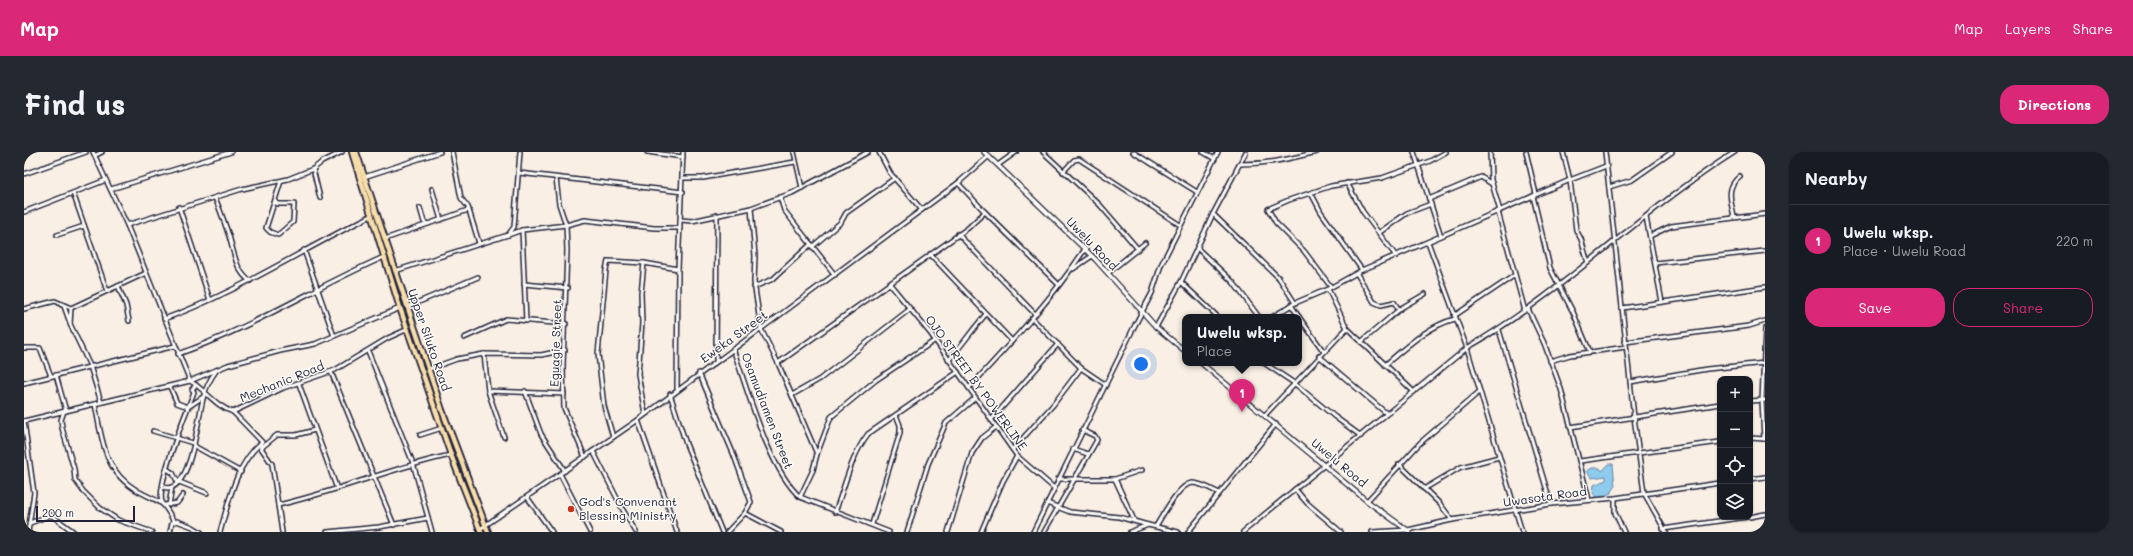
<!DOCTYPE html>
<html lang="en">
<head>
<meta charset="utf-8">
<style>
	:root { --surface:#171b24; --page:#242831; --text:#f1f3f6; --muted:#9ea1a6; --line:#363941; --accent:#db2777 }
	body { margin:0; font-family:Mali,sans-serif; background:var(--page); color:var(--text) }
	.controls { position:absolute; right:12px; bottom:12px; display:grid; overflow:hidden; border-radius:8px; box-shadow:0 1px 3px #0004 }
	.controls button { width:36px; height:36px; display:grid; place-items:center; padding:0; border:0; border-bottom:1px solid var(--line); background:var(--surface); color:var(--text); font:20px sans-serif }
	.scale { position:absolute; left:12px; bottom:10px; width:99px; box-sizing:border-box; padding-left:4px; border:2px solid #22223b; border-top:0; font-size:11px; line-height:14px; white-space:nowrap; color:#22223b; -webkit-text-stroke:3px #fdfcf7; paint-order:stroke }
	.you { position:absolute; left:1117px; top:212px; width:14px; height:14px; margin:-10px; border:3px solid #fff; border-radius:50%; background:#1a73e8; box-shadow:0 0 0 6px #1a73e833 }
	.badge { display:grid; place-items:center; width:26px; height:26px; border-radius:50%; background:var(--accent); color:#fff; font-size:13px; font-weight:700 }
	.pin { position:absolute; translate:-50% -33px; filter:drop-shadow(0 1px 2px #0008) }
	.pin::after { content:''; position:absolute; top:21px; width:14px; height:12px; background:inherit; clip-path:polygon(0 0,100% 0,50% 100%) }
	.popup { position:absolute; left:1158px; top:162px; width:120px; height:52px; box-sizing:border-box; display:grid; place-content:center; border-radius:8px; background:var(--surface); filter:drop-shadow(0 1px 3px #0005); font-size:13px; white-space:nowrap; color:var(--muted) }
	.popup b { font-size:15px; color:var(--text) }
	.popup::after { content:''; position:absolute; left:50%; top:100%; margin-left:-8px; border:8px solid transparent; border-top-color:var(--surface) }
	.list { margin:0; padding:0; list-style:none }
	h2 { display:flex; justify-content:space-between; align-items:center; height:52px; margin:0; padding:0 16px; font-size:17px }
	h2 small { font-size:13px; font-weight:400; color:var(--muted) }
	.list li { display:grid; grid-template-columns:26px 1fr auto; gap:12px; align-items:center; box-sizing:border-box; height:72px; padding:0 16px; border-top:1px solid var(--line) }
	.list b { display:block; font-size:15px; white-space:nowrap }
	.list p { margin:0; font-size:13px; white-space:nowrap; color:var(--muted) }
	.list em { font-size:13px; font-style:normal; color:var(--muted) }
	.actions { display:flex; gap:8px; padding:12px 16px }
	.actions a { flex:1; padding:9px 0; border:1px solid var(--accent); border-radius:16px; text-align:center; font-size:14px; color:var(--accent) }
	.actions .main { background:var(--accent); color:#fff }
	.icon { flex:none; width:22px; height:22px; fill:none; stroke:currentColor; stroke-width:2; stroke-linecap:round; stroke-linejoin:round }
	.map { position:relative; flex:none; width:1741px; height:380px; overflow:hidden; border-radius:16px }
	header { display:flex; align-items:center; gap:24px; box-sizing:border-box; height:56px; padding:0 20px; background:var(--accent); color:#fff }
	header strong { font-size:19px }
	nav { display:flex; gap:22px; margin-inline-start:auto; font-size:14px }
	.intro { display:flex; align-items:center; justify-content:space-between; box-sizing:border-box; height:96px; padding:0 24px }
	h1 { margin:0; font-size:28px }
	.button { padding:10px 18px; border-radius:16px; background:var(--accent); color:#fff; font-size:14px; font-weight:700 }
	main { display:flex; gap:24px; padding:0 24px }
	aside { flex:1; background:var(--surface); border-radius:16px; box-shadow:0 1px 3px #0004 }
	.map>svg:first-child { display:block }
	.water { fill:#8ecbef; stroke:#6387a7 }
	.lines { fill:none; stroke-linecap:round; stroke-linejoin:round }
	.minor-casing { stroke:#22223b; stroke-width:6 }
	.tertiary-casing { stroke:#22223b; stroke-width:6 }
	.primary-casing { stroke:#22223b; stroke-width:8 }
	.minor { stroke:#fdfcf7; stroke-width:3 }
	.tertiary { stroke:#fdfcf7; stroke-width:3.5 }
	.primary { stroke:#f8deab; stroke-width:4.5 }
	.poi-dot { fill:#c8321e; stroke:#fdfcf7; stroke-width:1.5 }
	.labels { text-anchor:middle; stroke-width:3; stroke-linejoin:round; paint-order:stroke }
	.street-label { font-size:12px; fill:#22223b; stroke:#fdfcf7 }
	.poi-label { font-size:12px; fill:#22223b; stroke:#fdfcf7; text-anchor:start }
</style>
</head>
<body>
<header>
<strong>Map</strong>
<nav><a>Map</a><a>Layers</a><a>Share</a></nav>
</header>
<div class="intro"><h1>Find us</h1><a class="button">Directions</a></div>
<main>
<div class="map">
<svg width="1741" height="380" viewBox="0 0 1741 380">
	<rect width="100%" height="100%" fill="#f9efe4"/>
	<filter id="ink" filterUnits="userSpaceOnUse"><feTurbulence type="fractalNoise" baseFrequency=".025" numOctaves="2"/><feDisplacementMap in="SourceGraphic" scale="8" xChannelSelector="R" yChannelSelector="G"/><feConvolveMatrix kernelMatrix="1 2 1 2 8 2 1 2 1" color-interpolation-filters="sRGB"/></filter>
	<g filter="url(#ink)">
		<path class="water" d="M1585,312H1589L1591,335L1587,341L1573,346L1569,341L1570,333L1582,328V324L1568,326L1563,319L1568,316H1576L1578,319Z"/>
		<g class="lines">
			<g class="minor-casing">
				<g id="minor">
					<path d="M69,0L103,73L166,229L204,213L256,199L291,192L376,156"/>
					<path d="M428,0L437,46L444,55L455,91"/>
					<path d="M623,0L659,5"/>
					<path d="M770,0L778,36"/>
					<path d="M855,0L866,21L898,58"/>
					<path d="M1019,0L1076,53L1114,97"/>
					<path d="M1109,0L1173,40"/>
					<path d="M1179,0L1191,7"/>
					<path d="M1466,0L1467,28L1476,59"/>
					<path d="M1502,0L1512,42"/>
					<path d="M1539,0L1546,28L1552,78L1557,87L1564,111"/>
					<path d="M1581,0L1610,265L1620,341L1642,380"/>
					<path d="M72,3L78,0"/>
					<path d="M1216,12C1246,12 1264,7 1293,0"/>
					<path d="M974,13L992,0"/>
					<path d="M289,17L296,46"/>
					<path d="M1039,20L1050,8L1055,7L1156,73"/>
					<path d="M495,21L659,40"/>
					<path d="M0,22L62,0"/>
					<path d="M340,25L416,0"/>
					<path d="M532,26L535,52L542,73L543,98L539,214L540,256L561,305"/>
					<path d="M660,26H679L771,10"/>
					<path d="M934,31L961,60"/>
					<path d="M1323,31L1339,60L1372,104"/>
					<path d="M1585,35L1608,28L1648,0"/>
					<path d="M87,37L207,0"/>
					<path d="M408,37L417,68"/>
					<path d="M49,41L83,139"/>
					<path d="M1287,41L1297,60L1338,118"/>
					<path d="M1509,44L1526,116L1549,160L1566,200"/>
					<path d="M756,45L760,58L811,123"/>
					<path d="M191,46C196,57 200,69 204,81C210,98 211,119 226,129"/>
					<path d="M1405,47L1457,25L1468,32"/>
					<path d="M252,49L253,52H270L269,70L254,83L246,80L242,76L257,29"/>
					<path d="M155,55L186,148"/>
					<path d="M396,56L400,70L404,72L444,58"/>
					<path d="M727,56L731,104L730,130L737,177L754,211L793,302L789,318L776,345"/>
					<path d="M0,60L82,28"/>
					<path d="M1474,60L1501,159"/>
					<path d="M1189,62L1255,126L1271,151"/>
					<path d="M1622,65L1638,150"/>
					<path d="M1710,65C1707,48 1701,36 1716,24"/>
					<path d="M657,68L668,69L727,56L768,41L844,0"/>
					<path d="M103,73L218,37L264,27L289,17L298,10L318,0"/>
					<path d="M498,78L502,169"/>
					<path d="M1356,80L1383,61L1407,52"/>
					<path d="M934,82L1011,162"/>
					<path d="M33,83L60,74"/>
					<path d="M484,83L498,78L542,73L561,68L630,76H656"/>
					<path d="M1417,84L1546,28L1582,14"/>
					<path d="M1626,84L1647,74L1741,62"/>
					<path d="M361,87L404,72"/>
					<path d="M1404,90L1443,196L1498,380"/>
					<path d="M788,95L817,70L822,61L871,26"/>
					<path d="M1173,96L1209,130L1235,165"/>
					<path d="M280,98L310,184"/>
					<path d="M906,102L988,189"/>
					<path d="M620,111L617,141L618,171L614,222L621,262"/>
					<path d="M1631,111L1741,99"/>
					<path d="M1049,117L1068,104"/>
					<path d="M371,119L484,83L490,75L496,0"/>
					<path d="M1084,121L1121,91"/>
					<path d="M1333,122L1350,150L1357,153L1370,150L1375,158"/>
					<path d="M1157,130L1194,165"/>
					<path d="M865,131L906,181L993,304L1030,336"/>
					<path d="M500,132L544,136"/>
					<path d="M94,134L102,153L105,169"/>
					<path d="M730,135L749,127L787,92"/>
					<path d="M1307,135L1280,99L1252,71L1244,57L1265,48L1307,34L1358,26L1406,9L1422,0"/>
					<path d="M1304,137L1323,176L1390,240"/>
					<path d="M36,152L40,154L46,171"/>
					<path d="M1267,153L1275,165"/>
					<path d="M383,155L454,125"/>
					<path d="M47,156L46,172L66,214L77,250"/>
					<path d="M1598,156L1741,135"/>
					<path d="M0,157L31,149L47,156L122,121"/>
					<path d="M1504,157L1520,191L1537,237L1565,348"/>
					<path d="M1430,164L1491,123"/>
					<path d="M1248,165L1271,151L1304,137L1338,118L1417,84L1390,0"/>
					<path d="M1275,165L1300,200"/>
					<path d="M1008,166L1057,216L1082,233"/>
					<path d="M140,167C213,141 277,98 347,64"/>
					<path d="M1132,175L1157,130L1189,62L1222,0"/>
					<path d="M1475,178L1527,352"/>
					<path d="M440,186L482,167L542,172"/>
					<path d="M1337,190L1377,156L1401,142"/>
					<path d="M1601,190L1725,174L1741,169"/>
					<path d="M0,196H16L27,224"/>
					<path d="M709,197C724,238 744,316 776,345L865,380"/>
					<path d="M344,199L389,311L408,380"/>
					<path d="M154,202C226,177 291,135 360,105"/>
					<path d="M460,202L464,239L480,285"/>
					<path d="M1295,204L1362,261"/>
					<path d="M692,208L693,63"/>
					<path d="M925,208C938,193 949,177 962,162"/>
					<path d="M1526,209L1546,203L1602,195"/>
					<path d="M754,211L944,76L961,60L1035,133"/>
					<path d="M1240,211L1270,231L1311,265L1337,284"/>
					<path d="M1361,213C1382,195 1404,174 1431,167"/>
					<path d="M405,217L433,207L460,202L517,203L541,198"/>
					<path d="M307,220L370,373"/>
					<path d="M675,221L709,301L727,350L721,361L703,380"/>
					<path d="M32,223L42,259"/>
					<path d="M1606,230L1683,217L1741,211"/>
					<path d="M0,231L151,194"/>
					<path d="M275,232L313,337"/>
					<path d="M146,235L153,251L164,255L179,245"/>
					<path d="M945,236C986,192 1028,147 1061,97"/>
					<path d="M653,237L654,117L659,0"/>
					<path d="M464,239L540,242"/>
					<path d="M501,239L517,282L541,319"/>
					<path d="M646,242L662,292L698,380"/>
					<path d="M768,243L796,227L886,157"/>
					<path d="M1726,249L1741,248"/>
					<path d="M71,252C78,288 80,320 114,339C137,352 137,345 150,370"/>
					<path d="M40,259L37,268L38,276L50,317L51,328L59,339L76,356L94,368L128,380"/>
					<path d="M209,260L238,290L237,296L248,312L258,380"/>
					<path d="M1241,263L1323,176"/>
					<path d="M614,268L653,380"/>
					<path d="M967,268L1034,192"/>
					<path d="M1546,275L1696,252"/>
					<path d="M129,279L169,291L172,295L217,320"/>
					<path d="M396,283L418,276"/>
					<path d="M589,285L580,254L574,202L582,118L584,109L620,111L654,117"/>
					<path d="M1726,286L1741,287"/>
					<path d="M1740,287L1738,249L1741,177"/>
					<path d="M237,296L253,283H272L291,278"/>
					<path d="M989,297L1029,253L1057,216"/>
					<path d="M1049,297L1064,302"/>
					<path d="M569,299L599,358L612,380"/>
					<path d="M793,302L807,265L852,228L910,189"/>
					<path d="M1556,309L1696,290"/>
					<path d="M1375,312L1416,352L1428,368"/>
					<path d="M143,317L149,321L153,329L183,341"/>
					<path d="M536,322L566,380"/>
					<path d="M1034,327H1091L1118,318"/>
					<path d="M1091,327L1110,368"/>
					<path d="M1726,327L1741,325"/>
					<path d="M139,335C167,345 174,265 179,247C181,238 186,227 192,219"/>
					<path d="M1271,337L1283,351L1317,380"/>
					<path d="M1400,337L1437,315L1475,305"/>
					<path d="M503,345L528,380"/>
					<path d="M1591,346V361L1600,380"/>
					<path d="M1343,349L1396,291L1455,240"/>
					<path d="M138,350C132,333 162,261 170,240L168,237L172,233"/>
					<path d="M1023,351L1046,360L1095,365L1124,373"/>
					<path d="M141,353L153,351L159,343"/>
					<path d="M145,353L148,335"/>
					<path d="M254,353C313,340 368,315 427,303"/>
					<path d="M811,360C821,334 827,304 844,282L934,220"/>
					<path d="M721,361L757,380"/>
					<path d="M1726,365L1741,362"/>
					<path d="M6,371L27,363L50,380"/>
					<path d="M848,372L876,281V273L872,263"/>
					<path d="M1132,374C1139,363 1155,332 1168,331C1177,331 1187,337 1195,341"/>
					<path d="M456,377L614,268L934,31L965,4"/>
					<path d="M1639,377L1723,365"/>
					<path d="M4,380L10,341L0,269L166,229C182,238 191,254 209,260L259,236L311,218L364,186L384,177"/>
					<path d="M146,380L148,371L153,369L169,375L177,380"/>
					<path d="M196,380C205,349 212,312 237,291"/>
					<path d="M303,380L355,375L404,366"/>
					<path d="M883,380L904,312L922,271L951,246"/>
					<path d="M924,380L948,301L958,286L972,275"/>
					<path d="M957,380L979,329L993,304"/>
					<path d="M1009,380L1111,173L1128,141L1137,113L1194,0"/>
					<path d="M1020,380L1073,288L1071,284L1058,278"/>
					<path d="M1106,380L1124,373L1154,380"/>
					<path d="M1164,380L1252,272"/>
					<path d="M1219,380L1443,196C1539,141 1617,59 1711,0"/>
					<path d="M1348,380L1384,378L1428,368L1527,352L1591,346L1696,331"/>
				</g>
			</g>
			<g class="tertiary-casing">
				<g id="tertiary">
					<path d="M960,0L1071,107L1132,175L1161,199"/>
					<path d="M1177,211L1343,349L1386,380"/>
				</g>
			</g>
			<g class="primary-casing">
				<g id="primary">
					<path d="M328,0L376,156L427,303L457,380"/>
					<path d="M332,0L418,258L464,380"/>
				</g>
			</g>
			<use href="#minor" class="minor"/>
			<use href="#tertiary" class="tertiary"/>
			<use href="#primary" class="primary"/>
		</g>
	</g>
	<circle class="poi-dot" cx="547" cy="357" r="4"/>
	<g class="labels">
		<g class="street-label">
			<text transform="translate(1068 92) rotate(46)" y="4">Uwelu Road</text>
			<text transform="translate(710 185) rotate(-36)" y="4">Eweka Street</text>
			<text transform="translate(405 188) rotate(71)" y="4">Upper Siluko Road</text>
			<text transform="translate(532 191) rotate(-88)" y="4">Eguagie Street</text>
			<text transform="translate(258 230) rotate(-22)" y="4">Mechanic Road</text>
			<text transform="translate(952 231) rotate(54)" y="4">OJO STREET BY POWERLINE</text>
			<text transform="translate(743 259) rotate(69)" y="4">Osamudiamen Street</text>
			<text transform="translate(1315 311) rotate(40)" y="4">Uwelu Road</text>
			<text transform="translate(1521 345) rotate(-8)" y="4">Uwasota Road</text>
		</g>
		<g class="poi-label">
			<text x="555" y="354">God's Convenant<tspan x="555" dy="14">Blessing Ministry</tspan></text>
		</g>
	</g>
</svg>
<div class="controls">
<button>+</button>
<button>−</button>
<button><svg class="icon" aria-label="locate" viewBox="0 0 24 24"><circle cx="12" cy="12" r="6"/><path d="M12 2v4M12 18v4M2 12h4M18 12h4"/></svg></button>
<button><svg class="icon" aria-label="layers" viewBox="0 0 24 24"><path d="M12 4l9 5-9 5-9-5zM3 14l9 5 9-5"/></svg></button>
</div>
<div class="scale">200 m</div>
<div class="you"></div>
<div class="pin badge" style="left:1218px;top:260px">1</div>
<div class="popup"><b>Uwelu wksp.</b>Place</div>
</div>
<aside>
<h2>Nearby<small></small></h2>
<ul class="list">
<li><span class="badge">1</span><div><b>Uwelu wksp.</b><p>Place · Uwelu Road</p></div><em>220 m</em></li>
</ul>
<div class="actions"><a class="main">Save</a><a>Share</a></div>
</aside>
</main>
</body>
</html>
